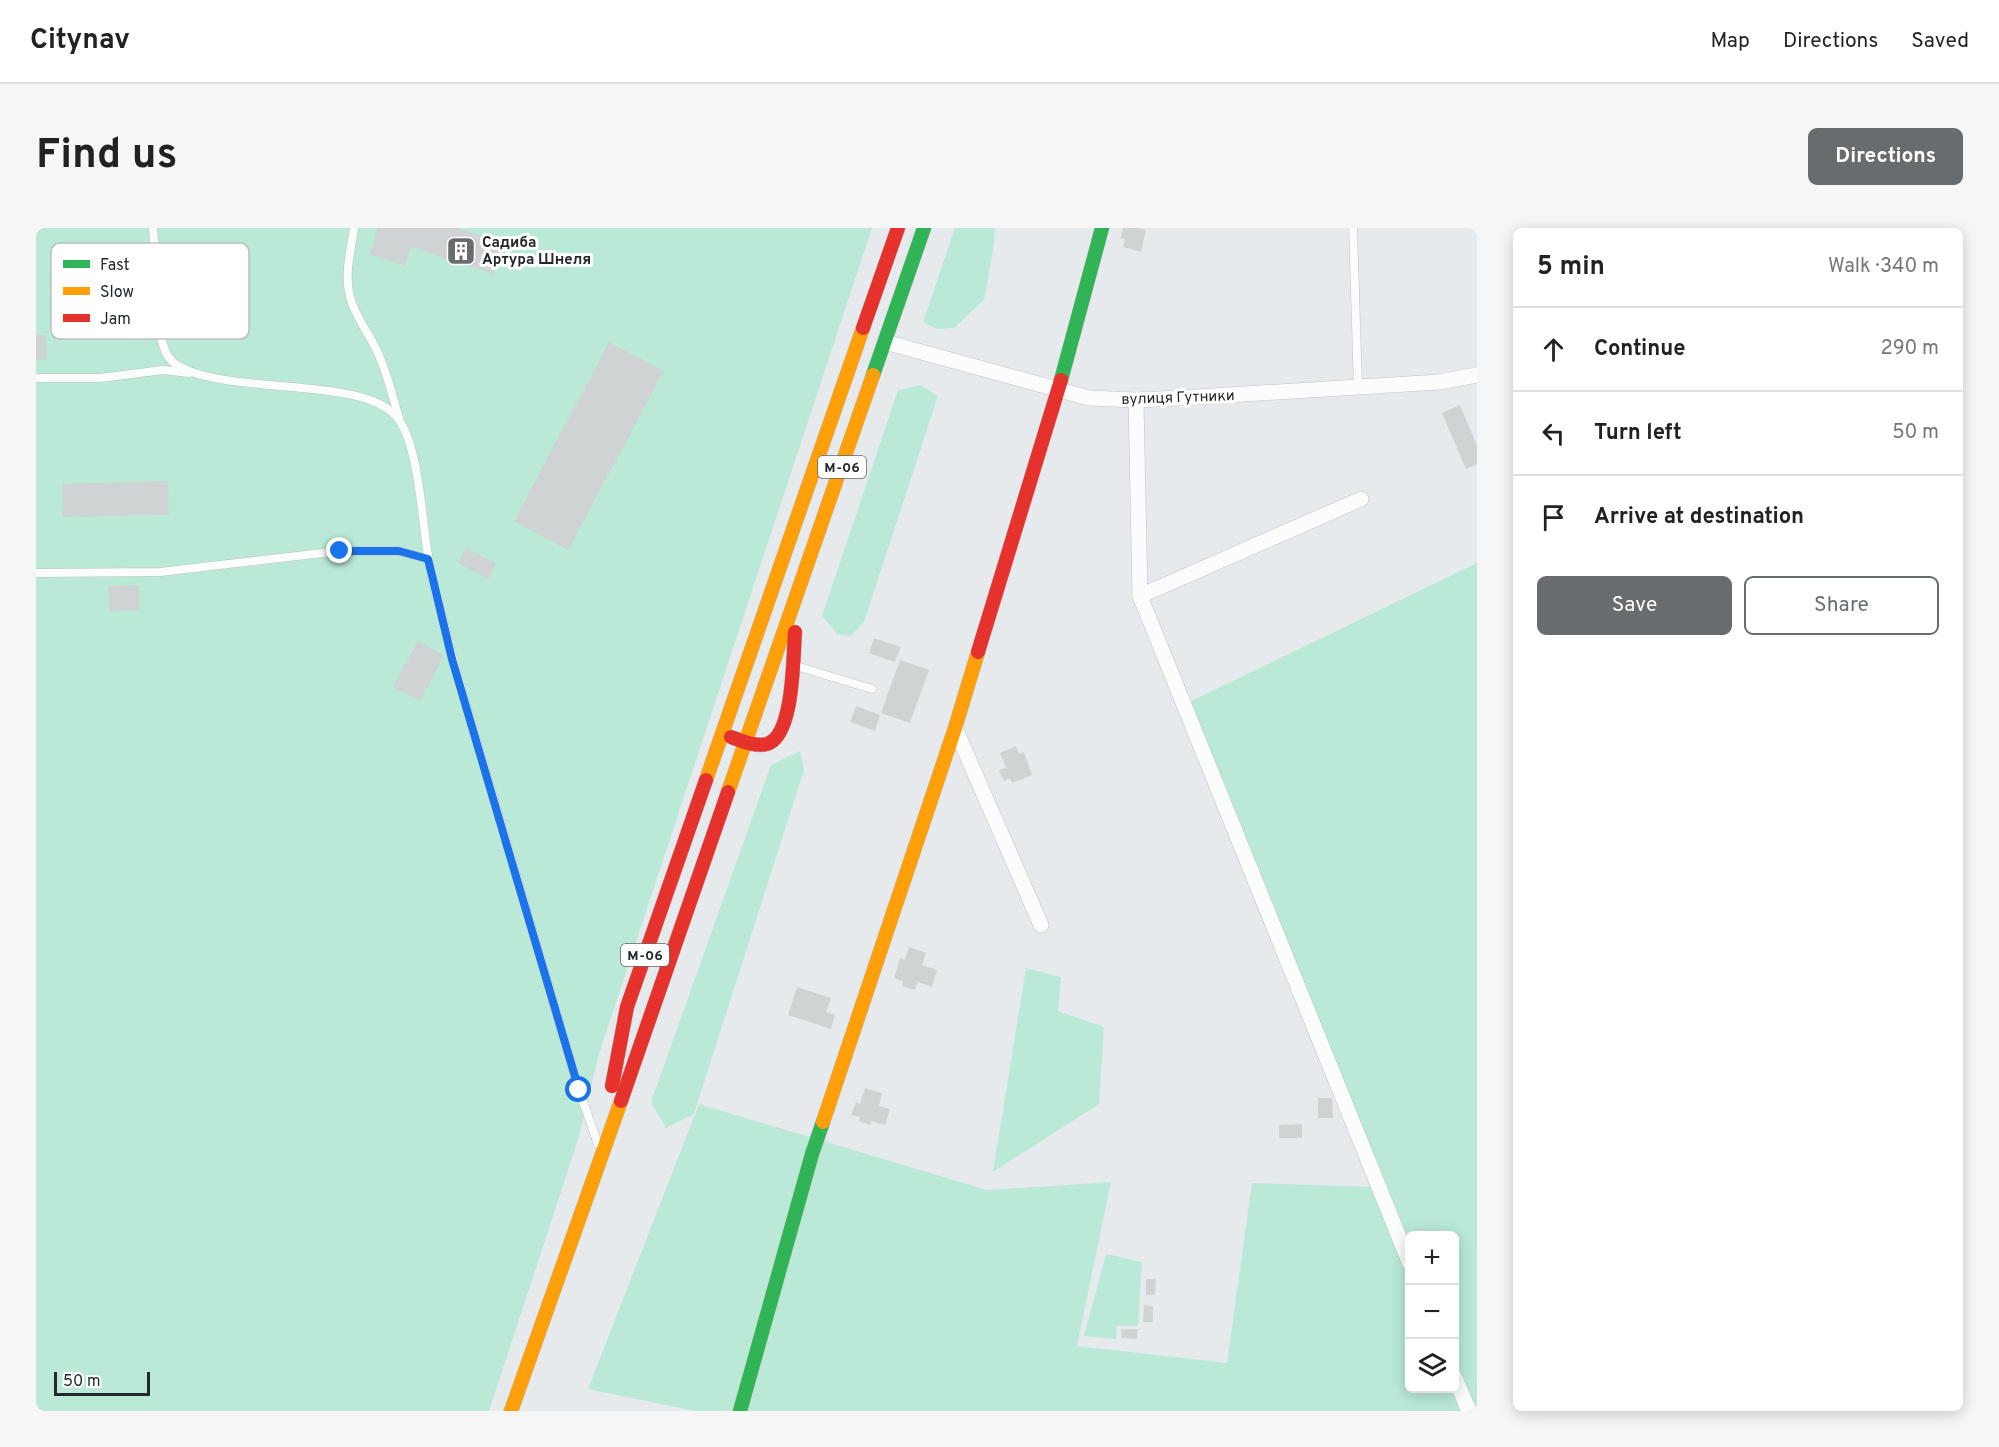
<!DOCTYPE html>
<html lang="en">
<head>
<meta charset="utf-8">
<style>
	:root { --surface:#fff; --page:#f6f6f6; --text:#222; --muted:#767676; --line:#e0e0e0; --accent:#696c6e }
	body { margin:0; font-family:Overpass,sans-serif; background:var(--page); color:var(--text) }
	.controls { position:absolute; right:18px; bottom:18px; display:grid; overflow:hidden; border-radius:9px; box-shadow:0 3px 15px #0003 }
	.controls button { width:54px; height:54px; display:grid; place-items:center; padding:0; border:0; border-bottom:2px solid var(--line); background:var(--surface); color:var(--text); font:30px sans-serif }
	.scale { position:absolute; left:18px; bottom:15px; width:96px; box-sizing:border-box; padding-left:6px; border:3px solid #25282a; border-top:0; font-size:16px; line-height:21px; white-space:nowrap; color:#25282a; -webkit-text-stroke:4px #fff; paint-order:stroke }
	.stop { position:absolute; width:18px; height:18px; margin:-14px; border:4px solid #1a73e8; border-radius:50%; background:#fff }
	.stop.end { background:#1a73e8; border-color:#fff; box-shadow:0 2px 6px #0008 }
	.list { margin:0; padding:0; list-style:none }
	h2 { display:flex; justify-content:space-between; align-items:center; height:78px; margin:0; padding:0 24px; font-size:26px }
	h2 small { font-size:20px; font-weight:400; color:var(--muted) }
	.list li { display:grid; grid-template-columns:39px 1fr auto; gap:18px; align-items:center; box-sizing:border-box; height:84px; padding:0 24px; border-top:2px solid var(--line) }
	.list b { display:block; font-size:22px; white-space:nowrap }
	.list em { font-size:20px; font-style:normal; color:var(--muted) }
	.actions { display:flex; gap:12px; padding:18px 24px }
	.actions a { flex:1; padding:14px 0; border:2px solid var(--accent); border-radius:9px; text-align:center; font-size:21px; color:var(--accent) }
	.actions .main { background:var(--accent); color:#fff }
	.icon { flex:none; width:33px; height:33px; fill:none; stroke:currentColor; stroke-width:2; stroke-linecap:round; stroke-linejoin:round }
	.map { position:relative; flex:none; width:1441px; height:1183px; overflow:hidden; border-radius:9px }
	header { display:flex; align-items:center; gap:36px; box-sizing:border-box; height:84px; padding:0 30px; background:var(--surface); border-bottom:2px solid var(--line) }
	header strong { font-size:28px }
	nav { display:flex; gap:33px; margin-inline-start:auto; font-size:21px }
	.intro { display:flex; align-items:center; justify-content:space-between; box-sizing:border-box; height:144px; padding:0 36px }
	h1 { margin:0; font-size:42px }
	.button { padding:15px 27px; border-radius:9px; background:var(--accent); color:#fff; font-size:21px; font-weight:700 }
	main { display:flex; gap:36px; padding:0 36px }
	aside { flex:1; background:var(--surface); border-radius:9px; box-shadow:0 3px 15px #0003 }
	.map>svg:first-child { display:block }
	.green { fill:#baead7 }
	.building { fill:#d0d3d4 }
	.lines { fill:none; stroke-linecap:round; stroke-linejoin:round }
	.lane-casing { stroke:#bfc2c4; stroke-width:9 }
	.street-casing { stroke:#bfc2c4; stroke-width:16 }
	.fast-casing { stroke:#bfc2c4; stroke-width:15 }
	.slow-casing { stroke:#bfc2c4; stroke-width:15 }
	.jam-casing { stroke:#bfc2c4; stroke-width:15 }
	.lane { stroke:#fbfcfc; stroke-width:8 }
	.street { stroke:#fbfcfc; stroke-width:15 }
	.fast { stroke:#30b455; stroke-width:14 }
	.slow { stroke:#ff9f0a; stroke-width:14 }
	.jam { stroke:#e5322d; stroke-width:14 }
	.route { stroke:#1a73e8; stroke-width:8 }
	.labels { text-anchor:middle; stroke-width:6; stroke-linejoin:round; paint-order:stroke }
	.shield { fill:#fff; stroke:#66686a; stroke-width:1.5 }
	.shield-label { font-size:14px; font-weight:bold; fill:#25282a }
	.poi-label { font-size:15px; font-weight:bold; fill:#25282a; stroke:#fff; text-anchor:start }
	.street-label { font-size:15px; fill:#25282a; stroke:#fff }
	.key { fill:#fff; stroke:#bebebf; stroke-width:1.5 }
	.key-label { font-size:16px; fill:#25282a }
</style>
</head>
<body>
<header>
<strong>Citynav</strong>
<nav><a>Map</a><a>Directions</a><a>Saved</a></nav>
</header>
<div class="intro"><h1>Find us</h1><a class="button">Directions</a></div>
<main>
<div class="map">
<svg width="1441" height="1183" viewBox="0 0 1441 1183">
	<rect width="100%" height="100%" fill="#e7eaed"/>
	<g class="green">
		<path d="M0,0H836L563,826L542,912L453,1183H0Z"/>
		<path d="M919,0H959L958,17L948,72L918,100L901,101L887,94Z"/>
		<path d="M884,157L902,168L828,394L815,408L801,406L786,388L862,162Z"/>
		<path d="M1441,335V1183H1436L1419,1140L1418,1008H1374L1373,1028L1151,475Z"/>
		<path d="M764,523L768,542L658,886L630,900L615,874L735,537Z"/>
		<path d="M990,740L1025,749L1022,783L1068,799L1063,876L957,944Z"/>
		<path d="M663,876L951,962L1075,954L1041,1118L1191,1135L1216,955L1337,959L1373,1048L1374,1160H1418L1429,1183H659L552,1161Z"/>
		<path d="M1070,1026L1106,1034L1102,1098H1081L1080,1111L1048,1108Z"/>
	</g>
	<g class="building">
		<path d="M342,0H422L467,15L457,46L375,19L369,38L333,26Z"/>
		<path d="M1087,0H1101L1110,2L1105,24L1087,19L1089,11L1085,10Z"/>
		<path d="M0,107H10L11,131L0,132Z"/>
		<path d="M573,114L628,143L532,322L478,293Z"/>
		<path d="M1424,177L1441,218V236L1430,241L1406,185Z"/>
		<path d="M132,253L133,287L27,289L26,256Z"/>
		<path d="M430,320L460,336L452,351L422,335Z"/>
		<path d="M103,357L104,382L73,383L72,358Z"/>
		<path d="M838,410L865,419L859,434L833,425Z"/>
		<path d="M382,413L408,427L384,473L357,459Z"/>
		<path d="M864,432L893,442L874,495L845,485Z"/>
		<path d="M820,478L844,487L839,503L814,494Z"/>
		<path d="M980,518L983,526L988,524L996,547L976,555L974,550L968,553L963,542L970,540L964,525Z"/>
		<path d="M873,719L890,725L886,737L901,742L896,759L882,754L879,762L866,758L867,753L858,750L864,730L869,732Z"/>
		<path d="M761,759L795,770L790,784L799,787L795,801L752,787Z"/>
		<path d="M829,860L846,865L843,878L854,881L849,897L835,893L834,897L823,893L824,889L815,887L820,874L824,876Z"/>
		<path d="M1282,870H1296L1297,890H1282Z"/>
		<path d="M1266,896V910H1243V897Z"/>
		<path d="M1110,1051H1120L1119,1067H1110Z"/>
		<path d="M1108,1077L1117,1078V1094H1107Z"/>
		<path d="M1085,1101H1102L1101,1111L1085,1110Z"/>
	</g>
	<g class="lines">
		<g class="lane-casing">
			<g id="lane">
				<path d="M117,0L125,110C128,119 130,129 138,135C188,170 331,145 363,192C383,221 386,292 392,328C396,355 405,382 411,408C425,464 443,520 459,575C487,671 515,766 543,862L562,916"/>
				<path d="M318,0C315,22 308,47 314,69C319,89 333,105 341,123C351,144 356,167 363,190"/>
				<path d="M1317,0L1322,159"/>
				<path d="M0,150H64L127,142L153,145"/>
				<path d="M0,345L124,344L304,323H363L392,331"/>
				<path d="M760,438L836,461"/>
			</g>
		</g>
		<g class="street-casing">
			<g id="street">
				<path d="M849,114L1053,170L1100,172L1145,170L1403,154L1441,147"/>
				<path d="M1100,172L1104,368L1374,1036"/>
				<path d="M1104,368L1325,271"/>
				<path d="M919,500L1005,697"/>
				<path d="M1418,1148L1433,1183"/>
			</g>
		</g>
		<g class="fast-casing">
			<g id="fast">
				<path d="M837,147L888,0"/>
				<path d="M1025,152L1066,0"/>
				<path d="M704,1183L776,926L787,894"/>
			</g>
		</g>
		<g class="slow-casing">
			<g id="slow">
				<path d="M670,552L827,100"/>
				<path d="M692,564L837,147"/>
				<path d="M787,894L919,500L942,424"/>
				<path d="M475,1183L585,873"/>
			</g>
		</g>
		<g class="jam-casing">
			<g id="jam">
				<path d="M827,100L862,0"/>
				<path d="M942,424L1025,152"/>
				<path d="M695,509C706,513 719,519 731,516C758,508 757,429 759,404"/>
				<path d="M576,858L591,779L670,552"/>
				<path d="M585,873L692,564"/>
			</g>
		</g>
		<use href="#lane" class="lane"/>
		<use href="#street" class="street"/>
		<use href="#fast" class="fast"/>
		<use href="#slow" class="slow"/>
		<use href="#jam" class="jam"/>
	</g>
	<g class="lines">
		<path class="route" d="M304,323H363L392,331L416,431L543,862"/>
	</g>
	<defs>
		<g id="building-square" transform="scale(1.5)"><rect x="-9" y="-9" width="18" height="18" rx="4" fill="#696c6e" stroke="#fff"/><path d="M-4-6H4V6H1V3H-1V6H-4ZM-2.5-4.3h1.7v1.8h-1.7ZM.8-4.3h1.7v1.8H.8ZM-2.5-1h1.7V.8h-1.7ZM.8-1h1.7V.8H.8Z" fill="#fff"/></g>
	</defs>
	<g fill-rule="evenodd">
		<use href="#building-square" x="425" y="23"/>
	</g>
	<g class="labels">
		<g class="shield">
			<rect x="782" y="228" width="48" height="22" rx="4.5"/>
			<rect x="585" y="716" width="48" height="22" rx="4.5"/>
		</g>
		<g class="shield-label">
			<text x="806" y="244">М-06</text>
			<text x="609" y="732">М-06</text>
		</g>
		<g class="poi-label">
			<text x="446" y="19">Садиба<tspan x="446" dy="17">Артура Шнеля</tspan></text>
		</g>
		<g class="street-label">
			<text transform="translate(1142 169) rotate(-2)" y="5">вулиця Гутники</text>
		</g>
	</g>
	<rect x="15" y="15" width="198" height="96" rx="9" class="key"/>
	<rect x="27" y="32" width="27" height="8" fill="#30b455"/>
	<rect x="27" y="59" width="27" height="8" fill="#ff9f0a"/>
	<rect x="27" y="86" width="27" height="8" fill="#e5322d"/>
	<g class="key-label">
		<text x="64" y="42">Fast</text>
		<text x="64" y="69">Slow</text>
		<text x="64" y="96">Jam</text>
	</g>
</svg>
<div class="controls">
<button>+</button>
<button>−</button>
<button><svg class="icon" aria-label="layers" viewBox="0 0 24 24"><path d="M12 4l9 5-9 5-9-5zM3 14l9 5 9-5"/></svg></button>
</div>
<div class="scale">50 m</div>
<div class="stop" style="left:543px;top:862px"></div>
<div class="stop end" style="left:304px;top:323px"></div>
</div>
<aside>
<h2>5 min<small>Walk · 340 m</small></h2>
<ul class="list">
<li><svg class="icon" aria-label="ahead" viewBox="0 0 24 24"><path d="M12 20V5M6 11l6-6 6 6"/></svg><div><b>Continue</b></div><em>290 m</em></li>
<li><svg class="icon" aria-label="left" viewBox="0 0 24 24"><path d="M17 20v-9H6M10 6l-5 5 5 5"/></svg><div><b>Turn left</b></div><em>50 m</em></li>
<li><svg class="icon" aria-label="arrive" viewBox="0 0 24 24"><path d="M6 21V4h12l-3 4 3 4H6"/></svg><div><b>Arrive at destination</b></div></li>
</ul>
<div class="actions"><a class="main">Save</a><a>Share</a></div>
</aside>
</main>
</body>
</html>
